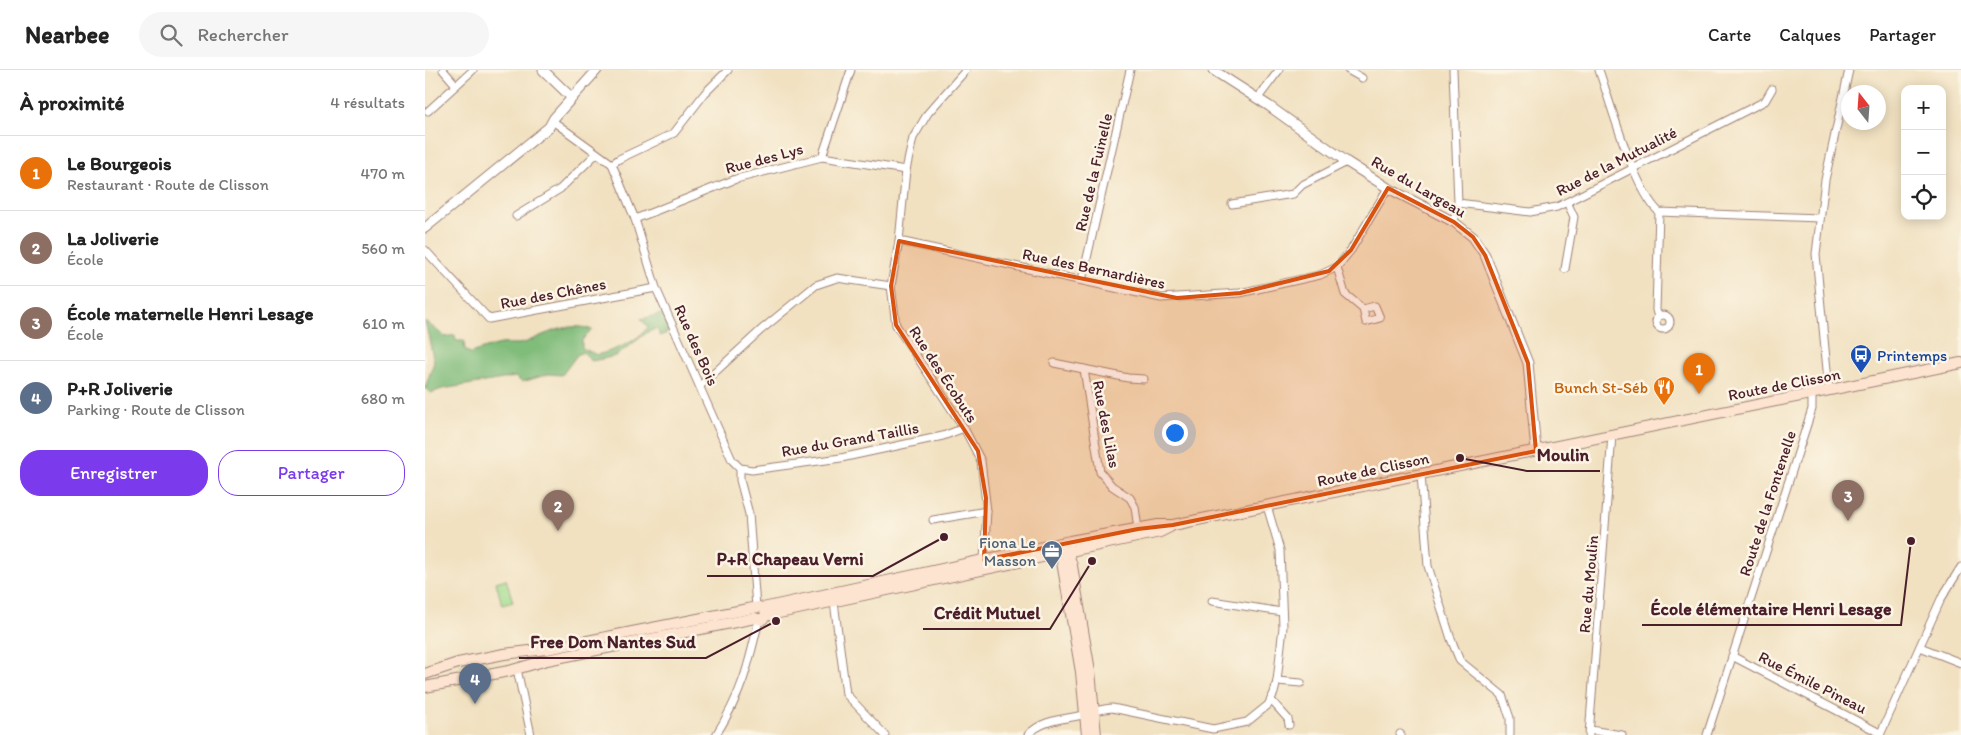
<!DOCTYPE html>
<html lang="fr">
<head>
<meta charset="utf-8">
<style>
	:root { --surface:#fff; --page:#f6f6f6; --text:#222; --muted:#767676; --line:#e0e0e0; --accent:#7c3aed }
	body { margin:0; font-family:Itim,sans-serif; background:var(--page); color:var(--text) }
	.controls { position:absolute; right:15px; top:15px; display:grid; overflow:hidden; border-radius:10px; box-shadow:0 2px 12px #0003 }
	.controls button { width:45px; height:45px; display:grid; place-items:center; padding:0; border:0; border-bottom:1px solid var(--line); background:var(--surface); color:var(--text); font:25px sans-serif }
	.compass { position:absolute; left:1416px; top:15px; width:45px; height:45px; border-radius:50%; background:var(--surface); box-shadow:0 2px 12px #0003; rotate:343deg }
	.you { position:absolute; left:749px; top:362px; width:18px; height:18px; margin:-12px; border:4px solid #fff; border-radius:50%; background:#1a73e8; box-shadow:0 0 0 8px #1a73e833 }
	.badge { display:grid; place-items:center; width:32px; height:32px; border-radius:50%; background:var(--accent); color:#fff; font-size:16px; font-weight:700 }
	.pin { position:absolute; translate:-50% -41px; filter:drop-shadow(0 1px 2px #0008) }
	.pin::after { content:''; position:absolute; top:26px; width:18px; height:15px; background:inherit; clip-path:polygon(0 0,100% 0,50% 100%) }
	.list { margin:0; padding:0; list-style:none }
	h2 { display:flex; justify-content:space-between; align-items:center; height:65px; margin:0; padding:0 20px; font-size:21px }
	h2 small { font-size:16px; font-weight:400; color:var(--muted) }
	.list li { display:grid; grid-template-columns:32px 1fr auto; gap:15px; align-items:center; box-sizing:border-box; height:75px; padding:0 20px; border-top:1px solid var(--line) }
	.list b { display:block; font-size:19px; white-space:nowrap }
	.list p { margin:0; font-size:16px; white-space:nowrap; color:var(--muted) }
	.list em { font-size:16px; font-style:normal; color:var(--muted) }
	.actions { display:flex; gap:10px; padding:15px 20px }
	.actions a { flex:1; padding:11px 0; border:1px solid var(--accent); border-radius:20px; text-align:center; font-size:18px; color:var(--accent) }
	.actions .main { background:var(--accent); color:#fff }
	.icon { flex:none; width:28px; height:28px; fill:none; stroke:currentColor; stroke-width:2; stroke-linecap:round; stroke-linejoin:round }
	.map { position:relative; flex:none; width:1536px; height:665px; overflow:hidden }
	header { display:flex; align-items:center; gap:30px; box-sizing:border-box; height:70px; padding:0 25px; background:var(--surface); border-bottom:1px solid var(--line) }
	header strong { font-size:24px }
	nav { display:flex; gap:28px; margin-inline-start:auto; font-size:18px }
	.search { width:350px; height:45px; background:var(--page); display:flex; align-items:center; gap:12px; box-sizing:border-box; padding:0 18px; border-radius:28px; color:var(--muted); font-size:19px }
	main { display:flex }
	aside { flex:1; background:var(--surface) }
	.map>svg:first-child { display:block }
	.green { fill:#a1dc8f; stroke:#767e5d }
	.forest { fill:#80bc7a; stroke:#656e52 }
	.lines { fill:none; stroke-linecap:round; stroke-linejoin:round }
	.minor-casing { stroke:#9e8076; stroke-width:9 }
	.tertiary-casing { stroke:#9e8076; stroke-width:11 }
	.secondary-casing { stroke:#9e8076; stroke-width:12 }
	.minor { stroke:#fff; stroke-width:7 }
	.tertiary { stroke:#fff; stroke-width:9 }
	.secondary { stroke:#fde4d1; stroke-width:10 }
	.marked { fill:#d8530f; fill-opacity:0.2; stroke:#d8530f; stroke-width:4; stroke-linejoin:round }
	.labels { text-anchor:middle; stroke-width:5; stroke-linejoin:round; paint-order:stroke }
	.street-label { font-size:16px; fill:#4a1f2b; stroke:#fcf5e5 }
	.transit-label { font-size:16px; fill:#164399; stroke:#fcf5e5; text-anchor:start }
	.food-label { font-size:16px; fill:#c56008; stroke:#fcf5e5; text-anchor:end }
	.service-label { font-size:16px; fill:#4e5e75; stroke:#fcf5e5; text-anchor:end }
	.leader { fill:none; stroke:#4a1f2b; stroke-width:2 }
	.callout-dot { fill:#4a1f2b; stroke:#fcf5e5; stroke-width:2 }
	.callout-label { font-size:18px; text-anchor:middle; font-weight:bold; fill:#4a1f2b; stroke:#fcf5e5; stroke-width:5; stroke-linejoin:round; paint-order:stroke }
</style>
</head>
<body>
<header>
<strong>Nearbee</strong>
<div class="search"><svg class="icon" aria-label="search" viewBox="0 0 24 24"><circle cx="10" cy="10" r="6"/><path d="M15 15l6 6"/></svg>Rechercher</div>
<nav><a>Carte</a><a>Calques</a><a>Partager</a></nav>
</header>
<main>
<aside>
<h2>À proximité<small>4 résultats</small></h2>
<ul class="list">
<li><span class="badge" style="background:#e8710a">1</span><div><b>Le Bourgeois</b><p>Restaurant · Route de Clisson</p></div><em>470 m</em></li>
<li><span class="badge" style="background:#8d6e63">2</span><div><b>La Joliverie</b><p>École</p></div><em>560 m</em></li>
<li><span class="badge" style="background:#8d6e63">3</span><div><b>École maternelle Henri Lesage</b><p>École</p></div><em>610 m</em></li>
<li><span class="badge" style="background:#5c6f8a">4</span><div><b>P+R Joliverie</b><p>Parking · Route de Clisson</p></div><em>680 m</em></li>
</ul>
<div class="actions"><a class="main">Enregistrer</a><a>Partager</a></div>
</aside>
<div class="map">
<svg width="1536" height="665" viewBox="0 0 1536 665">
	<rect width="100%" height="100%" fill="#fcf5e5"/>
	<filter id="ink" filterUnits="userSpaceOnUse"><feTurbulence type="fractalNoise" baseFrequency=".02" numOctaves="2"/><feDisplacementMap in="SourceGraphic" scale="10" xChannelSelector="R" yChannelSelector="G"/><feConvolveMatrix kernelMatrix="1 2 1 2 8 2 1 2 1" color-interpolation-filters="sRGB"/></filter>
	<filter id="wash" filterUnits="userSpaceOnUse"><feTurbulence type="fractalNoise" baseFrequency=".0096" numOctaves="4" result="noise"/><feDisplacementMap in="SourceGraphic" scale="20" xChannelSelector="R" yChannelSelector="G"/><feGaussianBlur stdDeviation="1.12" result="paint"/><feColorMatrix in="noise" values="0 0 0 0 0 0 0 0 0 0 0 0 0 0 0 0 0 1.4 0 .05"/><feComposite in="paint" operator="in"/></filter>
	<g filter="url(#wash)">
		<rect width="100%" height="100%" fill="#f1e1c1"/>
		<path class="green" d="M81,509L88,532L77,535L71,512Z"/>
		<path class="forest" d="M236,244L242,249L245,257L242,263L235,266L232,259L224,261L191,286L167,291L158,282L152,285L137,305L124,304L97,312L90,307L17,319L6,323L0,318L9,292L0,251L20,267L30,265L31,271H39L40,280L45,283C55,280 66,276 76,274C83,273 92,275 99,273C119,265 145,250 167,260L157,270V278L172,285C190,280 212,272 223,257L216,249Z"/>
	</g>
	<g filter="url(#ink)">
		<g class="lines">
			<g class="minor-casing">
				<g id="minor">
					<path d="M18,0L31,15"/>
					<path d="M541,0L503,43L488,68L481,100L474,171L466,216L471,255L539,358L556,391L562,441L559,490"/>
					<path d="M923,0L937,8"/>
					<path d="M1028,0L1033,133L1029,152"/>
					<path d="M1174,0C1186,35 1209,119 1234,142L1395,148"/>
					<path d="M833,28L854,0"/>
					<path d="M3,41L48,0"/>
					<path d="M129,52L187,94L210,149L231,218L307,390L315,398L327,400L416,388L518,366L539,358"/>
					<path d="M397,87L426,0"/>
					<path d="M187,94L194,89L249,63L280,23L303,0"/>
					<path d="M1033,133L1105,142L1132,137L1340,31L1347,19"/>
					<path d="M807,134L868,124L877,115L922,92"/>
					<path d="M91,146L135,119L171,84"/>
					<path d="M210,149L311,109L397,87L481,100"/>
					<path d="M474,171L736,228L815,223L895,205L912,197L926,180L963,118"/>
					<path d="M0,180L64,249L231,218"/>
					<path d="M912,197L920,224L938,239L941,252L955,248L950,236L938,239"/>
					<path d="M1140,199L1149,147L1142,132"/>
					<path d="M657,210L705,0"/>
					<circle cx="1238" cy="252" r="7"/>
					<path d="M1233,247L1231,240L1234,142"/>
					<path d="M629,293L703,308L719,309"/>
					<path d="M659,299L675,402L687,416L705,428L710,437L713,459"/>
					<path d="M275,316L336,260L391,215L412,208L466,216"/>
					<path d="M1404,321L1391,184L1400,110L1424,0"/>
					<path d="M315,398V410L324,444L331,537"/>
					<path d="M996,404L1003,496L1026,569L1035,591L1077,625L1085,648V665"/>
					<path d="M508,450L562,441"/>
					<path d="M787,531L857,542"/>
					<path d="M409,532L421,624L460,665"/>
					<path d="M1495,577L1536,593"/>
					<path d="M1307,586L1455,663"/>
					<path d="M92,599L106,665"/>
					<path d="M852,611L876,613"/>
					<path d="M846,630L863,649L864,655"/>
					<path d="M1165,660L1197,665"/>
					<path d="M975,664L976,665"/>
					<path d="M291,665C317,623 323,597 334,550"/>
					<path d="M603,665C618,648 641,650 661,644C670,641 676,639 687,638L788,659L822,652L843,635L849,623L852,611L858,557L855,480L842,436"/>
					<path d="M1164,665L1187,365"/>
					<path d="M1282,665L1387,339V324"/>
					<path d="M1455,665L1516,529L1536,497"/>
				</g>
			</g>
			<g class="tertiary-casing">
				<g id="tertiary">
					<path d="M118,0L147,28"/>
					<path d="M788,0L844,36L922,92L963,118L1029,152L1048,167L1060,185L1103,293L1111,381"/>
					<path d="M0,158L124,57L129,48L172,0"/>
				</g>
			</g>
			<g class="secondary-casing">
				<g id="secondary">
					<path d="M637,479L644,486L647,496L665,601L671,665"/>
					<path d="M640,480L637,492L656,602L662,665"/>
					<path d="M0,604L33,593L79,584L122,579L333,537L338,538L645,471L733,455H748L1536,293"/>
					<path d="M0,617L84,601L122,590L330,548L337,550L340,546L735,462L745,457"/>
				</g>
			</g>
			<use href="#minor" class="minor"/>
			<use href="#tertiary" class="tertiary"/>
			<use href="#secondary" class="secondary"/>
		</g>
	</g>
	<path class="marked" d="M963,118L1029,152L1048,167L1060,185L1103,293L1111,381L748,455L713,459L559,490L561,428L553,381L471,255L466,216L474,171L752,228L815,223L904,201L926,180Z"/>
	<defs>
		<g id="bus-pin" transform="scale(1.125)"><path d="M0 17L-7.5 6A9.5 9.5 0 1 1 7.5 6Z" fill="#1a4fb4" stroke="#fcf5e5"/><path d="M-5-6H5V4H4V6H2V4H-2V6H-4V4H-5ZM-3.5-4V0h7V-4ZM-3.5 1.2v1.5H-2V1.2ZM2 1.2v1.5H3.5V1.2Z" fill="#fff"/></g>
		<g id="restaurant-pin" transform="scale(1.125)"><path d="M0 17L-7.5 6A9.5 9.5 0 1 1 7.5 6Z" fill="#e8710a" stroke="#fcf5e5"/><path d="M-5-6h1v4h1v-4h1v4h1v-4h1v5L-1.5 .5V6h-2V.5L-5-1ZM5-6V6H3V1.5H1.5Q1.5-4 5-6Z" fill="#fff"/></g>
		<g id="office-pin" transform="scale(1.125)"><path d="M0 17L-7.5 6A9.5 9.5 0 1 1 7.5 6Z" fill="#5c6f8a" stroke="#fcf5e5"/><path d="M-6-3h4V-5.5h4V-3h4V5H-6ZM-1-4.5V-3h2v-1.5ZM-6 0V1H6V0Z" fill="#fff"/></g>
	</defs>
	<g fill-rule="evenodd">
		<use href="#bus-pin" x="1436" y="285"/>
		<use href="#restaurant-pin" x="1239" y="317"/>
		<use href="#office-pin" x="627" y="481"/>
	</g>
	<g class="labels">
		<g class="street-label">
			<text transform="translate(339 88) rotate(-15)" y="6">Rue des Lys</text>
			<text transform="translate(1191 91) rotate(-27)" y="6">Rue de la Mutualité</text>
			<text transform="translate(668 102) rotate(-77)" y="6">Rue de la Fuinelle</text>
			<text transform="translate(994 116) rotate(30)" y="6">Rue du Largeau</text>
			<text transform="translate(669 198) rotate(12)" y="6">Rue des Bernardières</text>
			<text transform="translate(128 223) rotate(-11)" y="6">Rue des Chênes</text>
			<text transform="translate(272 275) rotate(66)" y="6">Rue des Bois</text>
			<text transform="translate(519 304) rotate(57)" y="6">Rue des Écobuts</text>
			<text transform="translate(1359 314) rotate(-11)" y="6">Route de Clisson</text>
			<text transform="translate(682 354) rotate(79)" y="6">Rue des Lilas</text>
			<text transform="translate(425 369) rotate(-10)" y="6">Rue du Grand Taillis</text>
			<text transform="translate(948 399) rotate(-12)" y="6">Route de Clisson</text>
			<text transform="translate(1342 433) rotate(-72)" y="6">Route de la Fontenelle</text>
			<text transform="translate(1163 514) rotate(-85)" y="6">Rue du Moulin</text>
			<text transform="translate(1388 612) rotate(27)" y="6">Rue Émile Pineau</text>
		</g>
		<g class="transit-label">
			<text x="1452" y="291">Printemps</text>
		</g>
		<g class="food-label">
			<text x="1223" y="323">Bunch St-Séb</text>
		</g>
		<g class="service-label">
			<text x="611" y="478">Fiona Le<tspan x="611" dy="18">Masson</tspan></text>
		</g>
	</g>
	<path class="leader" d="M1035 388L1102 401H1175M519 467L448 506H282M1486 471L1476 555H1217M667 491L625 559H498M351 551L281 588H94"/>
	<g class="callout-dot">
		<circle cx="1035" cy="388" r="5"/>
		<circle cx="519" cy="467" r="5"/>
		<circle cx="1486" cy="471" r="5"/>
		<circle cx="667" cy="491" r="5"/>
		<circle cx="351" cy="551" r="5"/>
	</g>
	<g class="callout-label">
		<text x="1138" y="391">Moulin</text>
		<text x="365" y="495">P+R Chapeau Verni</text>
		<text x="1346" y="545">École élémentaire Henri Lesage</text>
		<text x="562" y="549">Crédit Mutuel</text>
		<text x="188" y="578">Free Dom Nantes Sud</text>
	</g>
</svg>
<div class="controls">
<button>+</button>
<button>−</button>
<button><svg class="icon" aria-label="locate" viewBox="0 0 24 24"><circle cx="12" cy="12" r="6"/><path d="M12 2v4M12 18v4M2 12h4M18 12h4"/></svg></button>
</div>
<svg class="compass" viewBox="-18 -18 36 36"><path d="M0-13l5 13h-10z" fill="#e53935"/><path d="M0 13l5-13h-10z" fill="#767676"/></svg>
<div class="you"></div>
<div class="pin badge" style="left:1274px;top:324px;background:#e8710a">1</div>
<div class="pin badge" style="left:133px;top:461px;background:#8d6e63">2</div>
<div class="pin badge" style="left:1423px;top:451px;background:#8d6e63">3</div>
<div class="pin badge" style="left:50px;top:634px;background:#5c6f8a">4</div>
</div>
</main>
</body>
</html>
